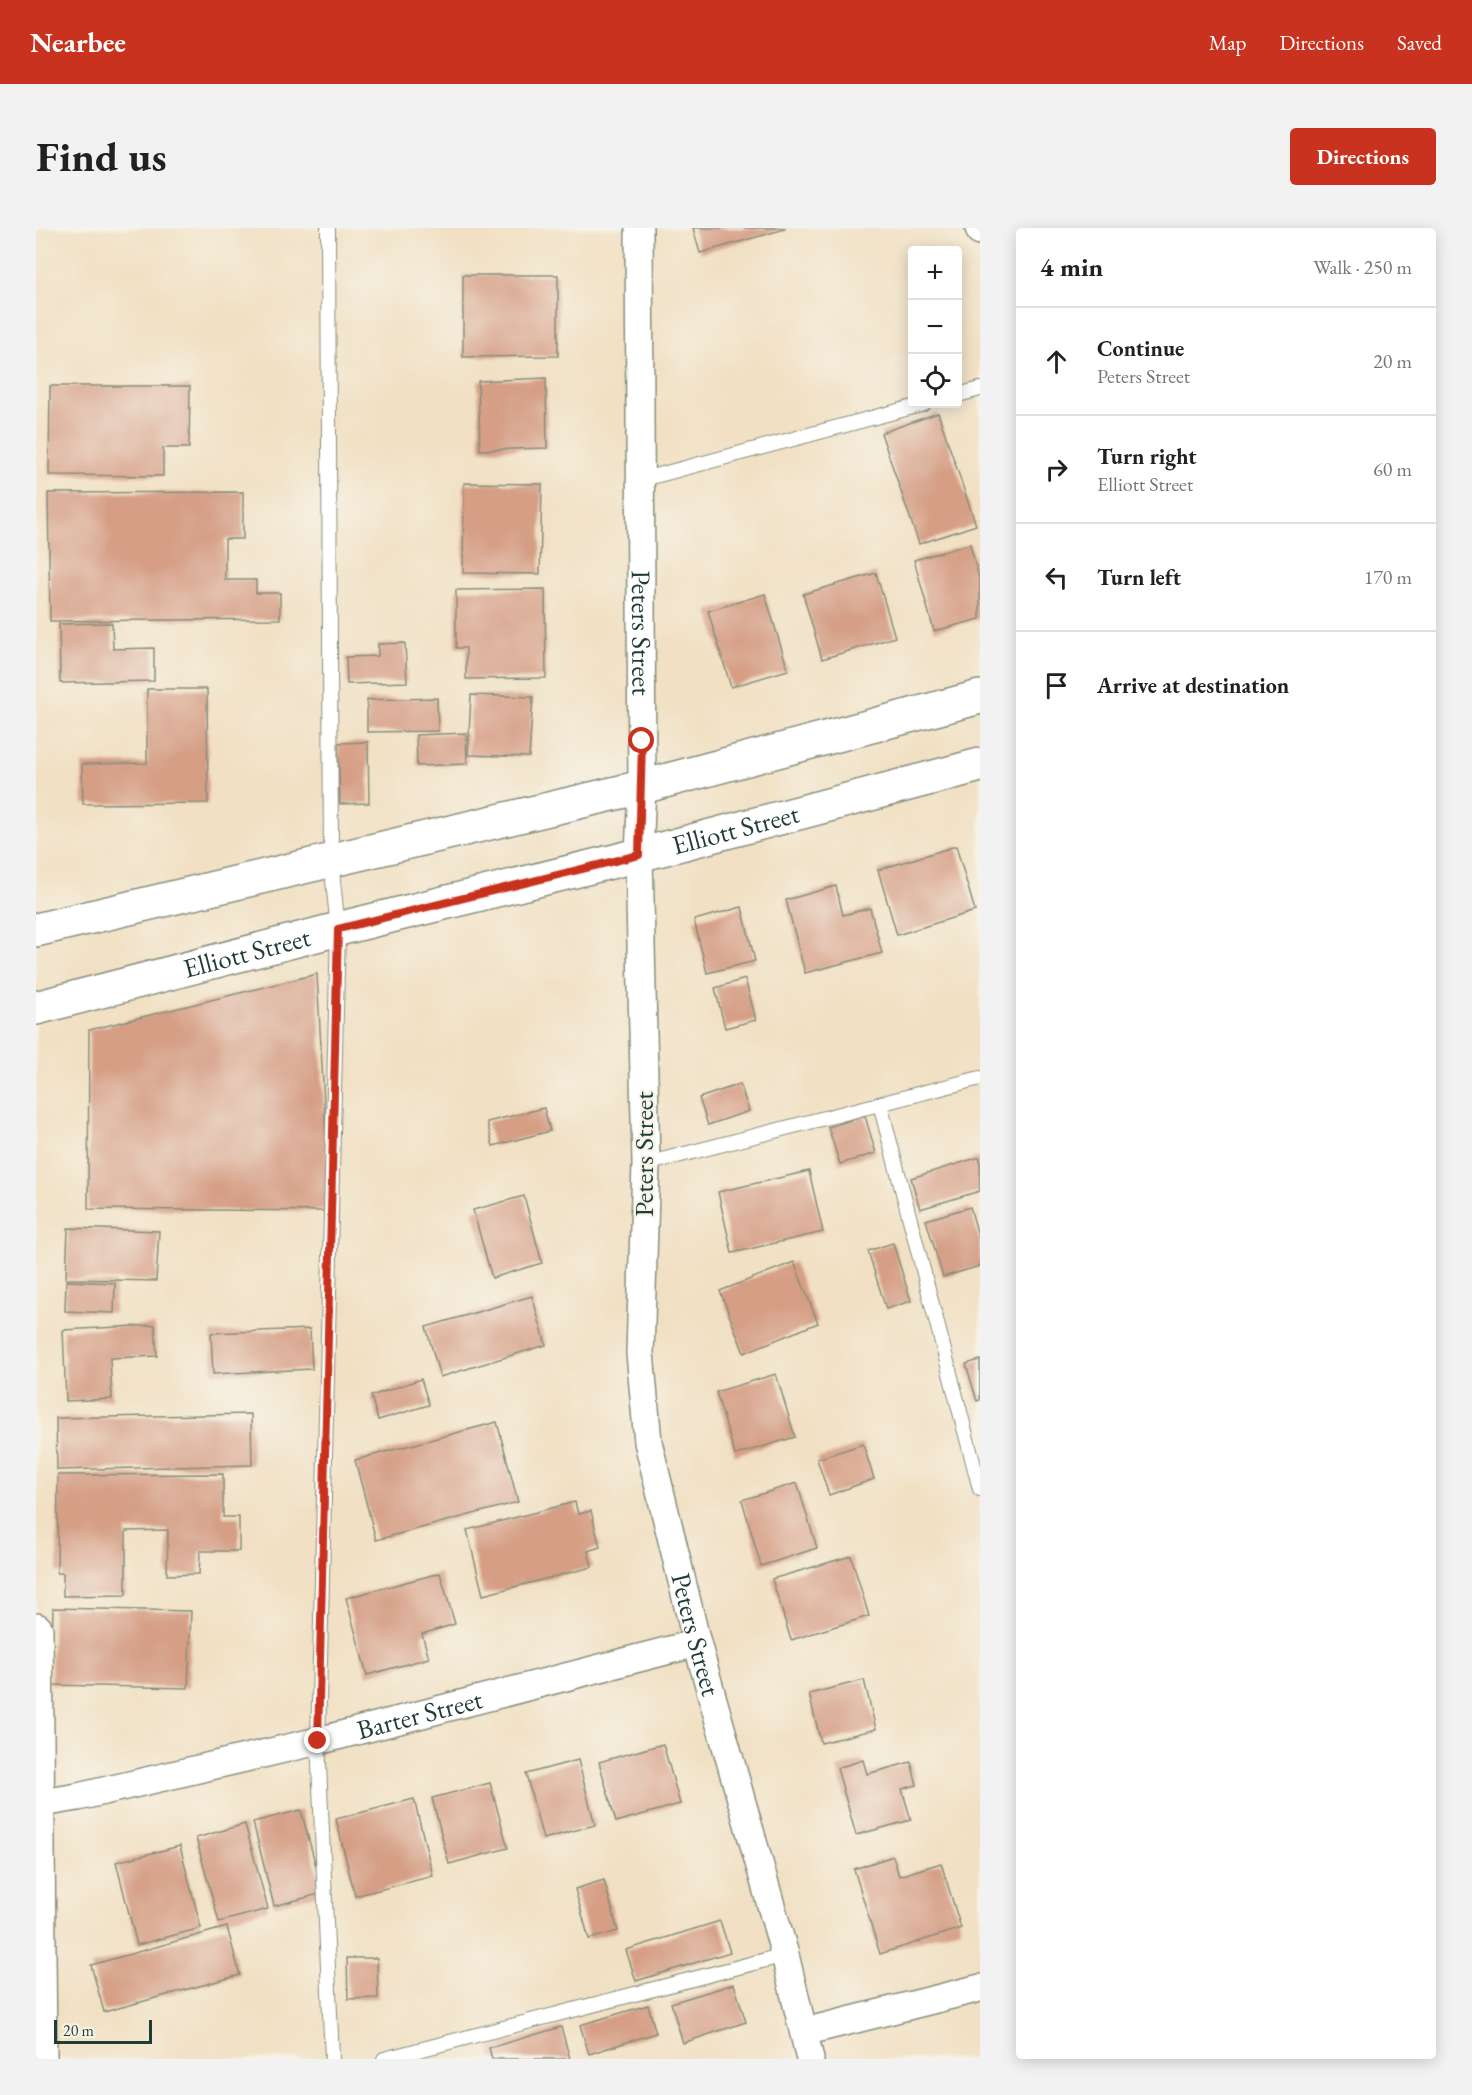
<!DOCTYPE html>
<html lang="en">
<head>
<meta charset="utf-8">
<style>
	:root { --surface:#fff; --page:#f2f2f2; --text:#202124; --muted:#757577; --line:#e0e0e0; --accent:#c8321e }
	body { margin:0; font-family:"EB Garamond",serif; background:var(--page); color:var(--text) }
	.controls { position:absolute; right:18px; top:18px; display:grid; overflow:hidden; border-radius:6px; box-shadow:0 3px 15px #0003 }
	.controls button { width:54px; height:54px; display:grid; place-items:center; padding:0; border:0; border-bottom:2px solid var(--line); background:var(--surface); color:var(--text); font:30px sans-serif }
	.scale { position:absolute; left:18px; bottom:15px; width:98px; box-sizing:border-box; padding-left:6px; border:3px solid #1f3d34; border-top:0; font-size:16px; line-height:21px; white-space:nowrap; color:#1f3d34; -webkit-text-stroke:4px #f7f3e8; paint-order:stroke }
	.stop { position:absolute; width:18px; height:18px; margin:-14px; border:4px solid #c8321e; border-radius:50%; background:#fff }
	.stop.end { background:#c8321e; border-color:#fff; box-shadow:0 2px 6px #0008 }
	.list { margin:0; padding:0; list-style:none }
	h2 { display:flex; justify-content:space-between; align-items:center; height:78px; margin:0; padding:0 24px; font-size:26px }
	h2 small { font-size:20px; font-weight:400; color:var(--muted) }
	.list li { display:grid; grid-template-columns:39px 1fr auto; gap:18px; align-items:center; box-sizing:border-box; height:108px; padding:0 24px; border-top:2px solid var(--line) }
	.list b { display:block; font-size:22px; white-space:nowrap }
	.list p { margin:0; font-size:20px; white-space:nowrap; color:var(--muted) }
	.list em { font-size:20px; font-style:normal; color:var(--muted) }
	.icon { flex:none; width:33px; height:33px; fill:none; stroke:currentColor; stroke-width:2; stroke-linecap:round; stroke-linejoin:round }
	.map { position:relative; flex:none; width:944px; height:1831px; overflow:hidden; border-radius:6px }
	header { display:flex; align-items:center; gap:36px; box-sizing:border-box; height:84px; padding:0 30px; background:var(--accent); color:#fff }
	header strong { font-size:28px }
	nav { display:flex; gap:33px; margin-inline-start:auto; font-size:21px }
	.intro { display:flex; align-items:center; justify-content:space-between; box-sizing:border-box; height:144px; padding:0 36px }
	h1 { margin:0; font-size:42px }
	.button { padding:15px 27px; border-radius:6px; background:var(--accent); color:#fff; font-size:21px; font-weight:700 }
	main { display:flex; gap:36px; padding:0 36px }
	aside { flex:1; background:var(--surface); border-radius:6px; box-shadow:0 3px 15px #0003 }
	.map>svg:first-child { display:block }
	.building { fill:#d59e85 }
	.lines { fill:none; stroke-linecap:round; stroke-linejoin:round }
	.lane-casing { stroke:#888e7c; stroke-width:16 }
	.street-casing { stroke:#888e7c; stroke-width:30 }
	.secondary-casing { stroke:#888e7c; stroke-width:36 }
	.highway-casing { stroke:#888e7c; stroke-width:36 }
	.lane { stroke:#fff; stroke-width:14 }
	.street { stroke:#fff; stroke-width:27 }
	.secondary { stroke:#fff; stroke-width:33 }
	.highway { stroke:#fff; stroke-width:33 }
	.route { stroke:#c8321e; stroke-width:8 }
	.labels { text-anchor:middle; stroke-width:4.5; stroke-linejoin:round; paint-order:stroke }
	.street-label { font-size:27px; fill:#1f3d34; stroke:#f7f3e8 }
</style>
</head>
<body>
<header>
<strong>Nearbee</strong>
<nav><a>Map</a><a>Directions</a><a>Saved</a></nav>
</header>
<div class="intro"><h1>Find us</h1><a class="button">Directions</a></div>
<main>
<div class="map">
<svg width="944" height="1831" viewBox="0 0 944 1831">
	<rect width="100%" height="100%" fill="#f7f3e8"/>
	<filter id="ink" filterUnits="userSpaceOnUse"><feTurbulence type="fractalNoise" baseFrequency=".0167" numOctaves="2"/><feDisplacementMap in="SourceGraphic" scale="12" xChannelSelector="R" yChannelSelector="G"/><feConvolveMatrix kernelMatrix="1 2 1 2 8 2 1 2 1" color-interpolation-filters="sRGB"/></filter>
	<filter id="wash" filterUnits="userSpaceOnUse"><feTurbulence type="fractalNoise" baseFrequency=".008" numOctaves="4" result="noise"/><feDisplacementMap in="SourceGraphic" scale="24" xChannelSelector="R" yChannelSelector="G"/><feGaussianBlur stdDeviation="1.35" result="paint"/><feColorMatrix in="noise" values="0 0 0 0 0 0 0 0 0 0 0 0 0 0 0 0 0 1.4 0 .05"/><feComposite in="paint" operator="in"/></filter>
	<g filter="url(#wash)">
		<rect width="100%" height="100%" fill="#f1e0c3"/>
		<g id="blocks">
			<g class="building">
				<path d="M657,0H749V1L664,25Z"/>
				<path d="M427,47H522V128L427,129Z"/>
				<path d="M510,150L511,220L444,222L442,153Z"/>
				<path d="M14,158H154L153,220H127V248L13,247Z"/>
				<path d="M902,185L940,297L883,316L845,205Z"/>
				<path d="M428,255L506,256L504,346L427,345Z"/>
				<path d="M207,264V311H189V352H220V365H244V391L14,393L12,265Z"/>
				<path d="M934,316L944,354V391L898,403L878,332Z"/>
				<path d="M840,345L859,409L786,431L767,366Z"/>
				<path d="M509,361L510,450L430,451V420H420V362Z"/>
				<path d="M729,366L752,442L695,459L672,383Z"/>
				<path d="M76,395L77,421L118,420V453L24,455L23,396Z"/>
				<path d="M369,415L371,454L311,456L310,429L342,428V416Z"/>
				<path d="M111,461H171L172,575L47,576L46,536L111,535Z"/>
				<path d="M435,467L497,469L493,529L432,527Z"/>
				<path d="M401,470L402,503L331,504V472Z"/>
				<path d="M430,505L431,536L381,538L380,507Z"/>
				<path d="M332,514L333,575L304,576L302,515Z"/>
				<path d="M920,618L939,683L861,707L842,642Z"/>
				<path d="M800,658L807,687L834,680L846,725L769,745L750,672Z"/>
				<path d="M706,679L719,733L671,745L658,692Z"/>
				<path d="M281,746L294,983L52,981L53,802Z"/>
				<path d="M709,751L720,792L689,800L679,760Z"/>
				<path d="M704,856L713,883L672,897L663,870Z"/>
				<path d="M508,880L514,903L457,918L451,894Z"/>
				<path d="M829,888L840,925L804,936L792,899Z"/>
				<path d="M944,929V963L884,981L875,950Z"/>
				<path d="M773,943L787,1004L696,1025L682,964Z"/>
				<path d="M488,968L506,1035L456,1050L437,982Z"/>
				<path d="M934,979L944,1014V1038L907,1049L890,992Z"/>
				<path d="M32,1000L123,1003L120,1053L30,1051Z"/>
				<path d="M857,1015L875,1073L850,1081L832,1023Z"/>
				<path d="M758,1034L782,1095L708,1125L684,1063Z"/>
				<path d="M30,1053L79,1055L78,1085L29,1083Z"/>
				<path d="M496,1068L510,1117L404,1149L390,1099Z"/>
				<path d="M119,1097L121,1128L74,1130L76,1171L30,1173L27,1102Z"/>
				<path d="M274,1101L276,1141L177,1146L175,1105Z"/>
				<path d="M944,1132V1172L941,1173L930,1136Z"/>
				<path d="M740,1146L759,1209L699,1227L680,1164Z"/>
				<path d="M385,1151L393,1177L342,1192L335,1168Z"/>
				<path d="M215,1186L216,1237L21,1242L20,1190Z"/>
				<path d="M461,1194L482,1274L340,1312L319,1232Z"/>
				<path d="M827,1216L838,1251L793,1267L781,1231Z"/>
				<path d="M187,1246V1289H203V1323H164L163,1346L131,1347L132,1302L90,1303V1367L27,1368V1345H21L22,1247Z"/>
				<path d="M761,1255L781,1320L725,1338L706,1272Z"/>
				<path d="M539,1274L542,1286L555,1283L564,1319L552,1323L556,1339L447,1367L431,1302Z"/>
				<path d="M815,1328L833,1388L755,1412L736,1351Z"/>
				<path d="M404,1345L419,1396L386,1406L393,1430L331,1447L310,1370Z"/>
				<path d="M17,1380L155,1383L152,1460L15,1457Z"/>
				<path d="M828,1452L840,1501L785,1515L773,1466Z"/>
				<path d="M627,1516L644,1576L580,1594L563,1534Z"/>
				<path d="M542,1532L559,1597L507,1611L490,1546Z"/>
				<path d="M827,1532L831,1546L875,1534L881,1557L866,1561L875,1592L820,1607L801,1540Z"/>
				<path d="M454,1555L472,1620L413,1636L396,1570Z"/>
				<path d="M378,1571L397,1648L319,1668L300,1591Z"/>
				<path d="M265,1582L287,1665L238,1678L217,1594Z"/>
				<path d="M209,1596L232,1681L183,1694L160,1610Z"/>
				<path d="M144,1618L165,1700L101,1717L80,1634Z"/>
				<path d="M857,1628L863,1648L905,1635L925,1700L844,1726L818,1641Z"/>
				<path d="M568,1652L582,1703L553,1711L539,1661Z"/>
				<path d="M684,1693L694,1724L600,1753L590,1722Z"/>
				<path d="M191,1699L204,1747L68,1784L55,1737Z"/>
				<path d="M311,1730H341L342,1770L312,1771Z"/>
				<path d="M698,1756L710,1794L647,1815L635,1775Z"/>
				<path d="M612,1777L620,1805L553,1826L544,1797Z"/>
				<path d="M525,1799L534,1831H456L453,1820Z"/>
			</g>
		</g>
	</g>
	<g filter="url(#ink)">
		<use href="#blocks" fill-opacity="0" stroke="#888e7c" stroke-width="1.5"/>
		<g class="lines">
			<g class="lane-casing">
				<g id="lane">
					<path d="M292,0L295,633L302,701L282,1513L296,1831"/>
					<path d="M922,167L944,161"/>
					<path d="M604,252L888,176"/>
					<path d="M844,876L944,1261"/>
					<path d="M610,936L944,850"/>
					<path d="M348,1831L749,1727"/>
				</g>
			</g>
			<g class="street-casing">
				<g id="street">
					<path id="s1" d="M603,0L606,559L603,627L610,936L604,1125L612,1214L661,1415L749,1727L774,1831"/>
					<path d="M943,0L944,3"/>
					<path id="s2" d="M0,1576L42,1569L282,1513L661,1415"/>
					<path d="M768,1804L944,1760"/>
				</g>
			</g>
			<g class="secondary-casing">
				<g id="secondary">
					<path d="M0,702L606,559L944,469"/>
					<path id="s3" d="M0,780L314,698L603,627L944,537"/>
				</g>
			</g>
			<g class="highway-casing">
				<path id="highway" d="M0,1402L4,1831"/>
			</g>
			<use href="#lane" class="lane"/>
			<use href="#street" class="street"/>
			<use href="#secondary" class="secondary"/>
			<use href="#highway" class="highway"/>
		</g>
	</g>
	<g class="lines" filter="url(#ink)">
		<path class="route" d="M282,1513L302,701L603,627L606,513"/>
	</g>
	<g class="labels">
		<g class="street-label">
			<text dy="9" stroke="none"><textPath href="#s1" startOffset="405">Peters Street</textPath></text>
			<text dy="9" stroke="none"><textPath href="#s3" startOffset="722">Elliott Street</textPath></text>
			<text dy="9" stroke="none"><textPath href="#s3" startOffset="218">Elliott Street</textPath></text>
			<text transform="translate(608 926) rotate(-90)" y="9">Peters Street</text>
			<text dy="9" stroke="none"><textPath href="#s1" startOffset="1413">Peters Street</textPath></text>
			<text dy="9" stroke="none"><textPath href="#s2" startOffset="394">Barter Street</textPath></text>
		</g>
	</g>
</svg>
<div class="controls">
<button>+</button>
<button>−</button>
<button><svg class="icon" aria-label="locate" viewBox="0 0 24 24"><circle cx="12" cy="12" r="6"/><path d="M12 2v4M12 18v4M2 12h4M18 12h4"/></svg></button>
</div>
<div class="scale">20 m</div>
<div class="stop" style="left:606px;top:513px"></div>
<div class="stop end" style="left:282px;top:1513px"></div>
</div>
<aside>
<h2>4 min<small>Walk · 250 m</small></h2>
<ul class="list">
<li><svg class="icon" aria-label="ahead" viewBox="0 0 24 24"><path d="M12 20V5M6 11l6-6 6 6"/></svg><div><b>Continue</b><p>Peters Street</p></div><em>20 m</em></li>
<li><svg class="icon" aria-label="right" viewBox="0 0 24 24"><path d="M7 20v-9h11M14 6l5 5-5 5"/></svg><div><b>Turn right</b><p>Elliott Street</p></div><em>60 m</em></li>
<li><svg class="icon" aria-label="left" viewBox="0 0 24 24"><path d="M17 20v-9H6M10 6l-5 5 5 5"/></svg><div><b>Turn left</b></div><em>170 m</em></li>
<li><svg class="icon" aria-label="arrive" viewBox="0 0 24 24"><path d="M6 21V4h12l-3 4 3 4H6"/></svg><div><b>Arrive at destination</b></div></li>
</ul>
</aside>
</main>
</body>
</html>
